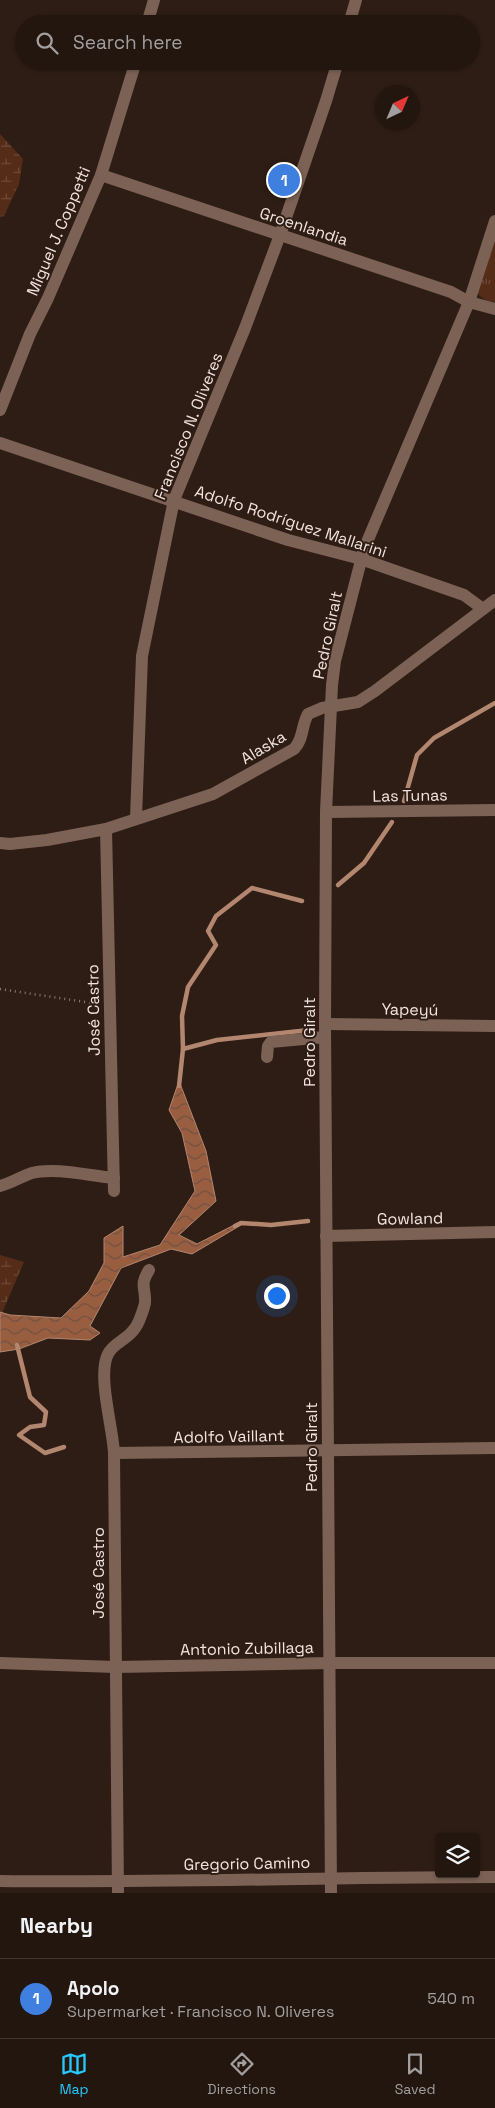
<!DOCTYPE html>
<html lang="en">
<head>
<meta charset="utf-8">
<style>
	:root { --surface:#22160f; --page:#2a1f18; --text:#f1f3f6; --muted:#a29f9e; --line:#3f352f; --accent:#26c9fe }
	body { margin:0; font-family:"Space Grotesk",sans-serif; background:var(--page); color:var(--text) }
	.controls { position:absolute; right:15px; bottom:15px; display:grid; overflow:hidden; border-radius:5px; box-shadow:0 1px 4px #0004 }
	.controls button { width:45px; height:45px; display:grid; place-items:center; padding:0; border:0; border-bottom:1px solid var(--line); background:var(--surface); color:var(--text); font:25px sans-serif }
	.compass { position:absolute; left:375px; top:85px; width:45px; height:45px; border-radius:50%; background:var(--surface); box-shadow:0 1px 4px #0004; rotate:44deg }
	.you { position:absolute; left:276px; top:1295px; width:18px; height:18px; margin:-12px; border:4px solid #fff; border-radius:50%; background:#1a73e8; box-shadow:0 0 0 8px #1a73e833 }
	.badge { display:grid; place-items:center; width:32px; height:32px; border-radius:50%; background:var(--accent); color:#fff; font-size:16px; font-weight:700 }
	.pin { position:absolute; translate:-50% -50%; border:2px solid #fff; box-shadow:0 1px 5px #0006 }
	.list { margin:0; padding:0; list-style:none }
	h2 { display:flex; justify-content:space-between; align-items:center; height:65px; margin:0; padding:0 20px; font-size:21px }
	h2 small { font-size:16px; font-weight:400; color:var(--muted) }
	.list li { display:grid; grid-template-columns:32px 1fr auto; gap:15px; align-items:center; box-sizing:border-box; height:80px; padding:0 20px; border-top:1px solid var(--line) }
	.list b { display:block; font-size:19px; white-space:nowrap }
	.list p { margin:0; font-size:16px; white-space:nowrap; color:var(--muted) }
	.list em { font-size:16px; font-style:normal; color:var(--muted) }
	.icon { flex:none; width:28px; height:28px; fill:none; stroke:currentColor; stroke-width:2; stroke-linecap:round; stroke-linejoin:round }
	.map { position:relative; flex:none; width:495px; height:1893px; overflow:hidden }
	.search { position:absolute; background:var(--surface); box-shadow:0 1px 4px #0004; left:15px; right:15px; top:15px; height:55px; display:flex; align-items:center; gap:12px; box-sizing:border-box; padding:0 18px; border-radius:28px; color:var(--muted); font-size:19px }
	.sheet { height:145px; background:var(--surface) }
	nav { display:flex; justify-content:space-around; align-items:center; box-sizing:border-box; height:70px; border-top:1px solid var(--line); background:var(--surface); font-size:14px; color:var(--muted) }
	nav a { display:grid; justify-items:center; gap:2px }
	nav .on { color:var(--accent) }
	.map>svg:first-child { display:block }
	.wetland { fill:url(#wetland-marsh) }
	.park { fill:url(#park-tufts) }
	.water { fill:url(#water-waves); stroke:#b3866f }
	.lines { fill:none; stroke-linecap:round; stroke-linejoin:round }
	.stream { stroke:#b3866f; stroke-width:4.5 }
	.path { stroke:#8b7c74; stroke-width:2.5; stroke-dasharray:1 4; stroke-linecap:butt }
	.minor { stroke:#7c6255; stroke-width:12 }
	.labels { text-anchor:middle; stroke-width:4; stroke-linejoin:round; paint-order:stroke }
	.street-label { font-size:16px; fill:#f1e4de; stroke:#2e1d14 }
</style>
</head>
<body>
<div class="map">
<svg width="495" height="1893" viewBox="0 0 495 1893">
	<defs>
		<pattern id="wetland-marsh" width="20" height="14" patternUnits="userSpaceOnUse" patternTransform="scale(1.25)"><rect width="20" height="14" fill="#552c17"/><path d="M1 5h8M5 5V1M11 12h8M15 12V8" fill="none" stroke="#6e4a38"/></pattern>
		<pattern id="park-tufts" width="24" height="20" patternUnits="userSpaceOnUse" patternTransform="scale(1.25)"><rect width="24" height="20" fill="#552c17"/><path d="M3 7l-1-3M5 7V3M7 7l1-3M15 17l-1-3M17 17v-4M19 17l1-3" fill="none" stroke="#6e4a38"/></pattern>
		<pattern id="water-waves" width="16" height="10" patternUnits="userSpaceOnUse" patternTransform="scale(1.25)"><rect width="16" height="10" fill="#995e40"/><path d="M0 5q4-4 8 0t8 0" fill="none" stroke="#705142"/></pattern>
	</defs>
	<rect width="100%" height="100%" fill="#2e1d14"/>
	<g class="wetland">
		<path d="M0,134L23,159L19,184L4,216L0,217Z"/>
		<path d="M0,1255L24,1262L2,1313L0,1312Z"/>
	</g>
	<path class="park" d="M495,236V302C487,301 481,299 477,292Z"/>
	<path class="water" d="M179,1081L206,1151L216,1201L179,1235L197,1244L240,1222L241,1225L192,1254L171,1249L121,1268L90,1326L100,1333L90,1340L48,1338L19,1349L0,1352V1312L10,1315L61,1318L89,1291L104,1263V1238L123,1226V1257L160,1245L195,1191L182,1133L169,1110Z"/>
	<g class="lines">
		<g class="stream">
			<path d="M404,801L417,755L434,738L495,703"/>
			<path d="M338,885L364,863L392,822"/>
			<path d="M183,1049L217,1040L309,1030"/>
			<path d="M179,1086L183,1049L182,1016L188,987L216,945L208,931L216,916L252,888L302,901"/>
			<path d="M235,1226L241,1223L271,1225L308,1221"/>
			<path d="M17,1345L30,1397L46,1412L44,1425L30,1427L19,1435L45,1453L64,1447"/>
		</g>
		<path class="path" d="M0,989L98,1004"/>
		<g class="minor">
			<path d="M147,24L154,0"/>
			<path d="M349,24L356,0"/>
			<path d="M101,175L451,292L469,302L495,309"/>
			<path d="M0,410L30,334L48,298L101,175L136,61"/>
			<path d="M0,443L288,540L361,559L464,595L483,609"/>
			<path d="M326,812L495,810"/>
			<path d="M136,818L142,656L174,500L245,328L280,235L326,101L338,61"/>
			<path d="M106,829L114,1191"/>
			<path d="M0,843L10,844L47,840L106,829L213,794L294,749C304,739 301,726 308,714L322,708L358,702L375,691L495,600"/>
			<path d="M325,1024L495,1026"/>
			<path d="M267,1057L268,1046L271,1042L325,1037"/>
			<path d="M0,1186C12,1183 22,1176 32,1173C55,1167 90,1176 114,1178"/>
			<path d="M326,1236L495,1232"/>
			<path d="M114,1453L495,1448"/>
			<path d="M0,1663L115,1667L330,1663H495"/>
			<path d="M0,1881C165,1883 330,1877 495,1877"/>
			<path d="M118,1893L114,1453C113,1428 97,1375 108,1354C114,1341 131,1340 139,1321C141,1316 144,1308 145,1303C146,1287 139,1286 149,1270"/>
			<path d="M331,1893L325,1024L326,812L332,685L335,661L364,549L469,302L495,221"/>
		</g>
	</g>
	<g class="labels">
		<g class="street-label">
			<text transform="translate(304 226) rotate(18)" y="6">Groenlandia</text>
			<text transform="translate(58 231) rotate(-67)" y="6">Miguel J. Coppetti</text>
			<text transform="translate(188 426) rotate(-68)" y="6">Francisco N. Oliveres</text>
			<text transform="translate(291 521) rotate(18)" y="6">Adolfo Rodríguez Mallarini</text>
			<text transform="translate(327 635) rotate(-78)" y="6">Pedro Giralt</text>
			<text transform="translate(263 747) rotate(-31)" y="6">Alaska</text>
			<text transform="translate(410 795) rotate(-1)" y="6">Las Tunas</text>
			<text transform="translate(410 1009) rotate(1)" y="6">Yapeyú</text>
			<text transform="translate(93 1010) rotate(-91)" y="6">José Castro</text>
			<text transform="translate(309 1042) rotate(-90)" y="6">Pedro Giralt</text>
			<text transform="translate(410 1218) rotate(-1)" y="6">Gowland</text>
			<text transform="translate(229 1436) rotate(-1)" y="6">Adolfo Vaillant</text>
			<text transform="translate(311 1447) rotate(-90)" y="6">Pedro Giralt</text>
			<text transform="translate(98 1573) rotate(-90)" y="6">José Castro</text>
			<text transform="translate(247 1648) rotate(-1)" y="6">Antonio Zubillaga</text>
			<text transform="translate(247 1863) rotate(-1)" y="6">Gregorio Camino</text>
		</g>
	</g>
</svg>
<div class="controls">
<button><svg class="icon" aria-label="layers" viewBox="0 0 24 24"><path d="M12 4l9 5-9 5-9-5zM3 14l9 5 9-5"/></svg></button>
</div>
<svg class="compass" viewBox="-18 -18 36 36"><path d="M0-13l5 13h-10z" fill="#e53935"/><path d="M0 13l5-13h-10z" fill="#a29f9e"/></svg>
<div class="you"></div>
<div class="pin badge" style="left:284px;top:180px;background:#3f7fe0">1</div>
<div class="search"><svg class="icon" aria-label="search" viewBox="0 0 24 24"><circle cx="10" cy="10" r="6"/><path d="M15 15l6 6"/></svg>Search here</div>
</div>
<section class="sheet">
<h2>Nearby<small></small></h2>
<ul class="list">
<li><span class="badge" style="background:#3f7fe0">1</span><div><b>Apolo</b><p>Supermarket · Francisco N. Oliveres</p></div><em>540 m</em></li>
</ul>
</section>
<nav>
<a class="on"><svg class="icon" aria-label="map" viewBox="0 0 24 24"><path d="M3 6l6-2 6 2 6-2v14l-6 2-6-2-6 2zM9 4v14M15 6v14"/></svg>Map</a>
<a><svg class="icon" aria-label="directions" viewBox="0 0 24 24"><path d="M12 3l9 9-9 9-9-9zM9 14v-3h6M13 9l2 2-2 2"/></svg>Directions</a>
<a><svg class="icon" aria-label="saved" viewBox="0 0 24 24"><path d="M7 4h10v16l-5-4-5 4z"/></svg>Saved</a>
</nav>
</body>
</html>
